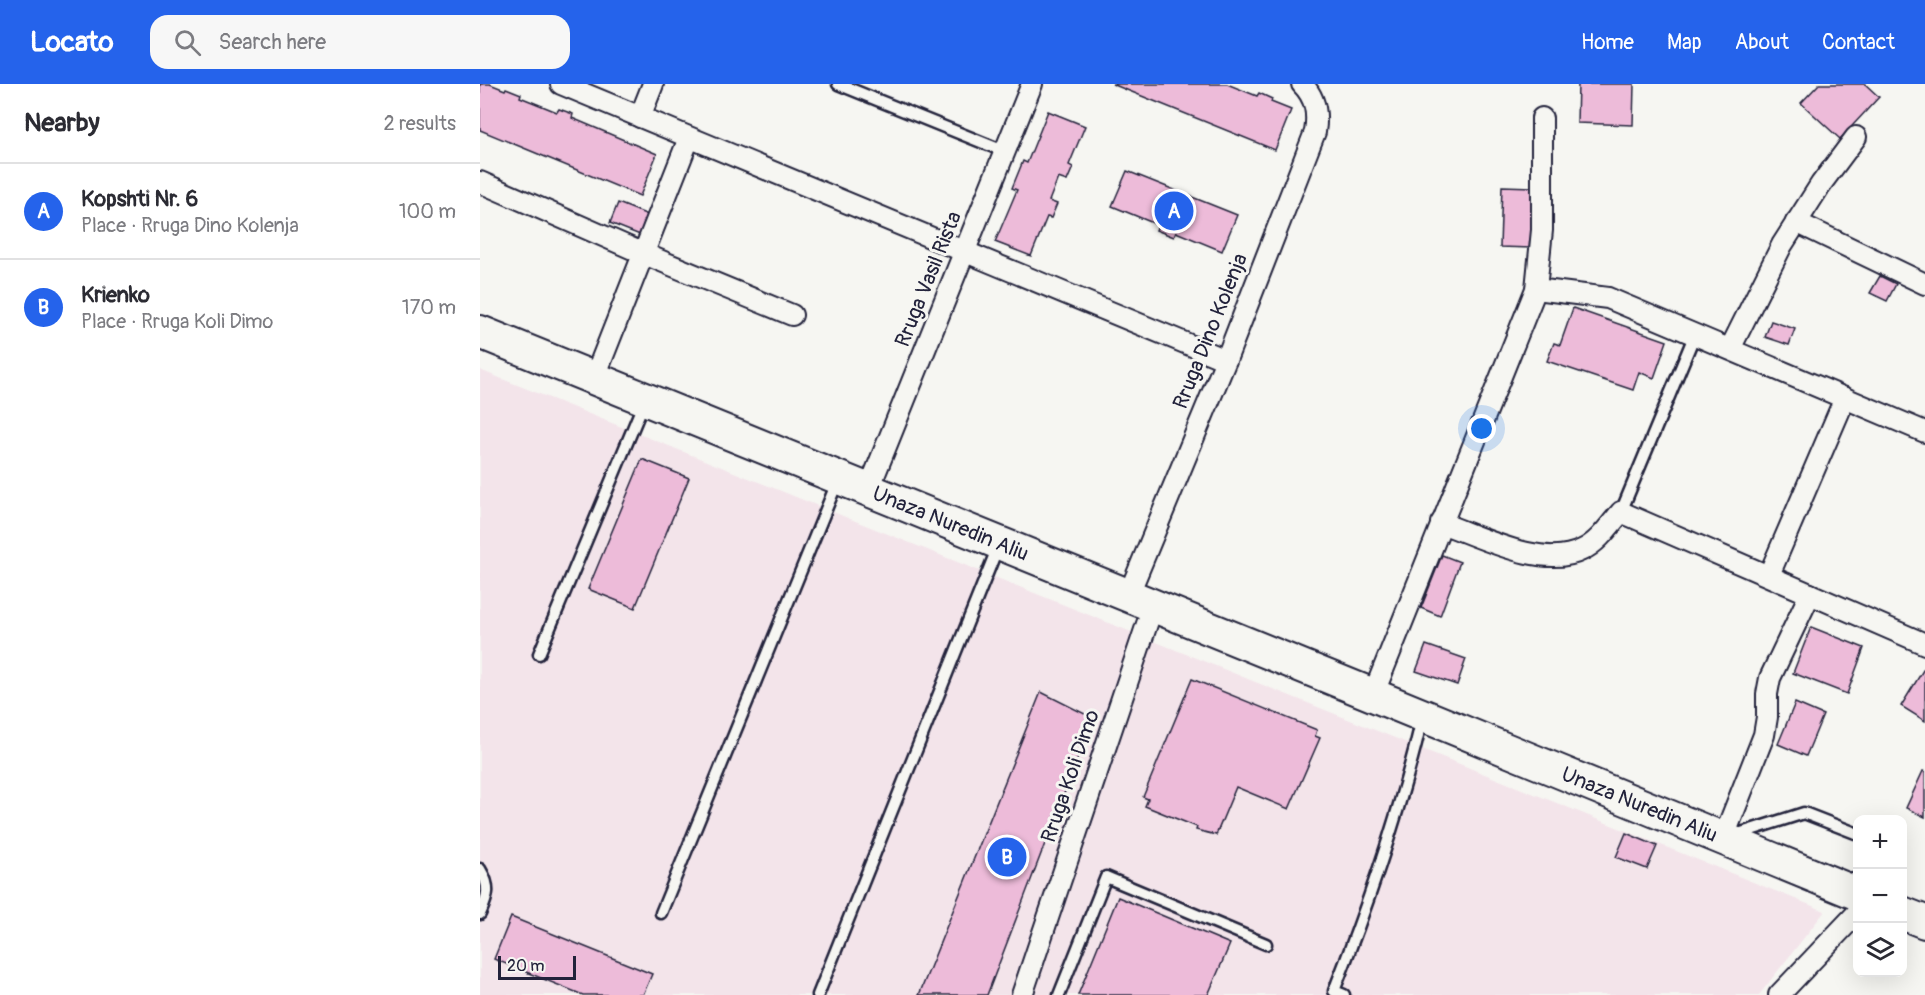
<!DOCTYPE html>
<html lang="en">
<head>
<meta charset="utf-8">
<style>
	:root { --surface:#fff; --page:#f7f7f7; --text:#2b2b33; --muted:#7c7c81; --line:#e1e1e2; --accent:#2563eb }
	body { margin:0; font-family:Pangolin,sans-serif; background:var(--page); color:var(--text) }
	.controls { position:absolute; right:18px; bottom:18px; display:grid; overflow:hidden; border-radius:12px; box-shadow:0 6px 24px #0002 }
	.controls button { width:54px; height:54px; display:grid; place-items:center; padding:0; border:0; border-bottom:2px solid var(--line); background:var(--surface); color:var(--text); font:30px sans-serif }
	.scale { position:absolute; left:18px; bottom:15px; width:78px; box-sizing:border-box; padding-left:6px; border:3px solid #22223b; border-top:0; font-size:16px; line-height:21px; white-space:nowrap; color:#22223b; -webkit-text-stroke:4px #f6f6f2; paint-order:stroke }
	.you { position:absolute; left:1002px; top:345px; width:21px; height:21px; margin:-15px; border:4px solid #fff; border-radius:50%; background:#1a73e8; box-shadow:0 0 0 9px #1a73e833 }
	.badge { display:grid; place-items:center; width:39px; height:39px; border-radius:50%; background:var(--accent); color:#fff; font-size:20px; font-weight:700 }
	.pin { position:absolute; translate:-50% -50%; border:3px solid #fff; box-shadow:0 2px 6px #0006 }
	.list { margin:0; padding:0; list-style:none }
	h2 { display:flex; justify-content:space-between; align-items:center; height:78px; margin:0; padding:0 24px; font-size:26px }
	h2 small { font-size:20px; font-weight:400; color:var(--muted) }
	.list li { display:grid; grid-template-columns:39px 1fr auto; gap:18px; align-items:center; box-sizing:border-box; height:96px; padding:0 24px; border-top:2px solid var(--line) }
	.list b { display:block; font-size:22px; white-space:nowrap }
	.list p { margin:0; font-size:20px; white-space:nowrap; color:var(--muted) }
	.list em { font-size:20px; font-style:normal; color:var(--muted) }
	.icon { flex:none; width:33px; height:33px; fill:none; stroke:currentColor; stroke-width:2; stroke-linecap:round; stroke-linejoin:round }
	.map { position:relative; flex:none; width:1445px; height:911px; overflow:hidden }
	header { display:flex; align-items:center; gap:36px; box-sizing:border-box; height:84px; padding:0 30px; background:var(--accent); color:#fff }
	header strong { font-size:28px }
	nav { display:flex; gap:33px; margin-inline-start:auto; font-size:21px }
	.search { width:420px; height:54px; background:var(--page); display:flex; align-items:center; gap:15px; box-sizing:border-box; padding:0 21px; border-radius:18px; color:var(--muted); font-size:22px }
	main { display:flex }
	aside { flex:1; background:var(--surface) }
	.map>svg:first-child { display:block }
	.built { fill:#f3e4ea }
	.building { fill:#edbbd9; stroke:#22223b; stroke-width:1.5 }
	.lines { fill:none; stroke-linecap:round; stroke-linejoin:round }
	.lane-casing { stroke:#22223b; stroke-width:15 }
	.street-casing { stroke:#22223b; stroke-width:24 }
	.primary-casing { stroke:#22223b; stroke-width:36 }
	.lane { stroke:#f6f6f2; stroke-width:10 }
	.street { stroke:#f6f6f2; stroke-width:20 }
	.primary { stroke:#f6f6f2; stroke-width:32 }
	.labels { text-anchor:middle; stroke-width:6; stroke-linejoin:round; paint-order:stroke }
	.street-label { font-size:21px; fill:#22223b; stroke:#f6f6f2 }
</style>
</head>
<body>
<header>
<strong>Locato</strong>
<div class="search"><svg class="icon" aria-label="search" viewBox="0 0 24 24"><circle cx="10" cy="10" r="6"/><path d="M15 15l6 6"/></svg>Search here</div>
<nav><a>Home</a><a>Map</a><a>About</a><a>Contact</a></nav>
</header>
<main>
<aside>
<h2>Nearby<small>2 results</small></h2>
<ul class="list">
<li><span class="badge">A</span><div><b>Kopshti Nr. 6</b><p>Place · Rruga Dino Kolenja</p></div><em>100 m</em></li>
<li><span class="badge">B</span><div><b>Krienko</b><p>Place · Rruga Koli Dimo</p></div><em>170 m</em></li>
</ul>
</aside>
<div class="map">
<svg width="1445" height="911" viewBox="0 0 1445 911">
	<rect width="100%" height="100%" fill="#f6f6f2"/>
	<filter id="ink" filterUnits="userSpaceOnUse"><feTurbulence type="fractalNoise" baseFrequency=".0167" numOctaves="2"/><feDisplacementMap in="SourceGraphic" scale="12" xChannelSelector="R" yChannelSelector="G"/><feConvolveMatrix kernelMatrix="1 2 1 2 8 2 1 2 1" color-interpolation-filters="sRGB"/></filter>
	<g filter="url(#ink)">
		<path class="built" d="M0,286L1345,827L1279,911H0Z"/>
		<g class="building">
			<path d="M0,0H10L25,6L26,4L41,10L40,13L77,28L79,25L93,30L92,34L177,70L160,112L0,46Z"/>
			<path d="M632,0H747L777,12L779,9L792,15L791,18L811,26L795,66Z"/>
			<path d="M1098,0H1154L1153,41L1097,39Z"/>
			<path d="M1339,0H1385L1399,13L1360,55L1321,19Z"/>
			<path d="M568,27L605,42L589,81L593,83L587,97L578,94L569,117L577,120L571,134L567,133L551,172L515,158L537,106L532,104L543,77L547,79Z"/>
			<path d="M647,87L757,131L742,167L696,148L694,153L676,146L678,141L632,122Z"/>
			<path d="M1022,102L1054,103L1052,164L1020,163Z"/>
			<path d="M138,119L168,131L160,151L130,139Z"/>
			<path d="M1400,192L1416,200L1407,217L1390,209Z"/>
			<path d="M1093,224L1187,257L1174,294L1159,288L1153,306L1067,277L1074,259L1080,261Z"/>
			<path d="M1291,237L1315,245L1309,261L1285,253Z"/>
			<path d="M162,375L209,394L155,524L108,505Z"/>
			<path d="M962,471L980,478L960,532L941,524Z"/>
			<path d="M1331,543L1384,564L1367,610L1313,589Z"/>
			<path d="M946,561L986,575L977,601L936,587Z"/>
			<path d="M1445,583V637L1421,622Z"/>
			<path d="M712,595L837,646L835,652L840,654L809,725L756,703L736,751L716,746L717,743L665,722L668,715L663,713Z"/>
			<path d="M561,608L613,634L507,911H439Z"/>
			<path d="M1315,619L1343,631L1326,672L1298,660Z"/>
			<path d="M1443,687L1445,688V733L1426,724Z"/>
			<path d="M1146,749L1177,762L1167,785L1136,773Z"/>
			<path d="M638,813L750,860L728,911H598Z"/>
			<path d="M31,833L172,890L163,911H103L14,875Z"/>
		</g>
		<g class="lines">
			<g class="lane-casing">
				<g id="lane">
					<path d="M358,0L526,68"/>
					<path d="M1141,428L1215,250"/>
					<path d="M59,570L164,318"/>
					<path d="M1255,751L1324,729L1378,750"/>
					<path d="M0,785C11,803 8,812 0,830"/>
					<path d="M181,829L358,396"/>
					<path d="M338,911L519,460"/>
					<path d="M579,911L626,793L786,860"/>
					<path d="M864,911L854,907C889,818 920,728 942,635"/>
				</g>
			</g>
			<g class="street-casing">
				<g id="street">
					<path d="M81,0L746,276"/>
					<path d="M160,33L173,0"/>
					<path d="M0,98L162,169L312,231"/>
					<path d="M1316,138L1445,200"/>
					<path d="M1056,205L1128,214L1445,348"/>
					<path d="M1250,265L1302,161L1341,100L1376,53"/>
					<path d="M114,295L209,54"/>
					<path d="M388,407L552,0"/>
					<path d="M961,439C999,452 1063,486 1102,466C1118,459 1130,441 1141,428L1445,560"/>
					<path d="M1289,491L1365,314"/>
					<path d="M648,512L746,276L835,48C838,30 836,14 822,0"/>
					<path d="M893,611L1056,205L1062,146V34"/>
					<path d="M1243,755L1284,651L1287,633V610L1290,594L1330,510"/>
					<path d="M542,911L673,522"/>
					<path d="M1299,911L1378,828"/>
				</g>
			</g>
			<g class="primary-casing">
				<g id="primary">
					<path id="s1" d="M0,248L893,611L1378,810"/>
					<path d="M1422,829L1445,838"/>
				</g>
			</g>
			<use href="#lane" class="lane"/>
			<use href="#street" class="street"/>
			<use href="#primary" class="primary"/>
		</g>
	</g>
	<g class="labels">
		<g class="street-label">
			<text transform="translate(448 195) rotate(-68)" y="7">Rruga Vasil Rista</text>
			<text transform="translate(730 247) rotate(-68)" y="7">Rruga Dino Kolenja</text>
			<text dy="7" stroke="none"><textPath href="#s1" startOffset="508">Unaza Nuredin Aliu</textPath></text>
			<text transform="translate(590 692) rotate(-71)" y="7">Rruga Koli Dimo</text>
			<text dy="7" stroke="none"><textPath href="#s1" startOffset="1252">Unaza Nuredin Aliu</textPath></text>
		</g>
	</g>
</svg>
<div class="controls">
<button>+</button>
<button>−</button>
<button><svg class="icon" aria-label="layers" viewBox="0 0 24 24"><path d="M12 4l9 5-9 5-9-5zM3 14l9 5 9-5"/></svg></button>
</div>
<div class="scale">20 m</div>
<div class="you"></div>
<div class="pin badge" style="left:694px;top:127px">A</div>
<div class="pin badge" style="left:527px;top:773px">B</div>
</div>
</main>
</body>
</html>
